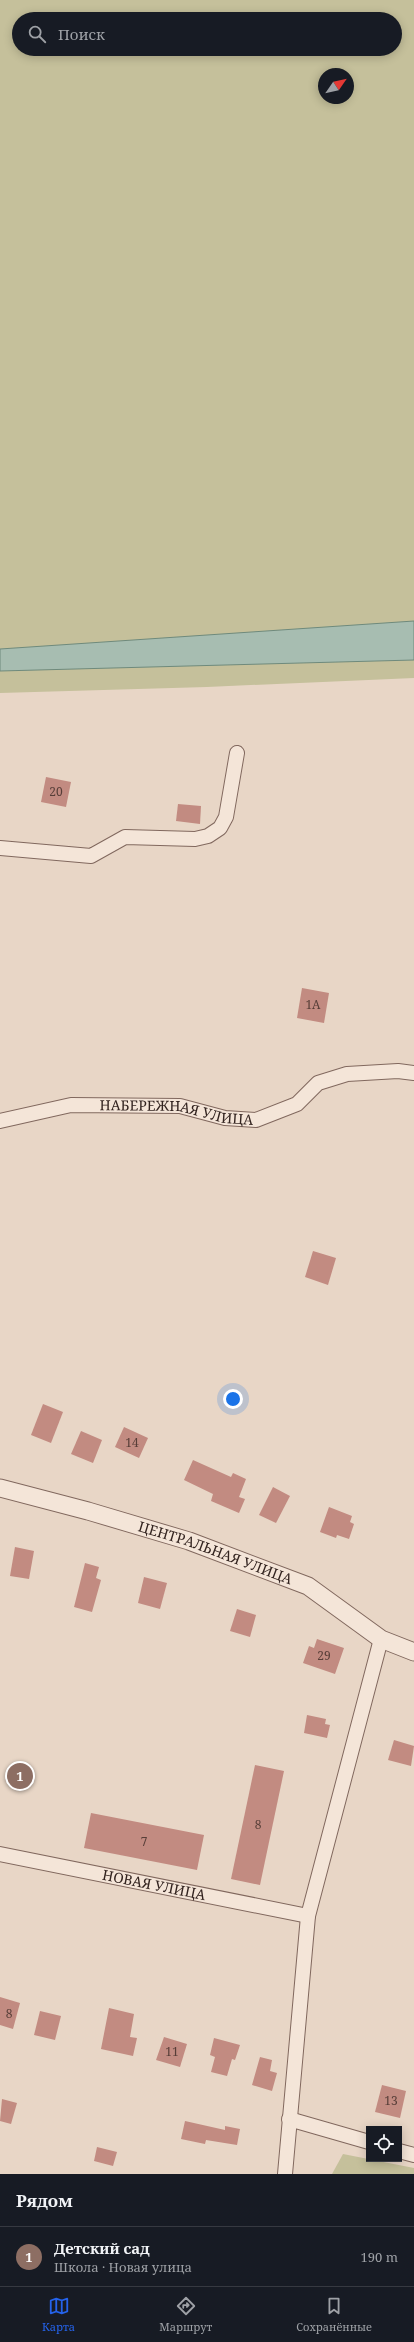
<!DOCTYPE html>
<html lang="ru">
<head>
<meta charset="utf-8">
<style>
	:root { --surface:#171b24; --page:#20242c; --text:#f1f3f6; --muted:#9ea1a6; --line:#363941; --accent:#2563eb }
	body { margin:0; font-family:"Noto Serif",serif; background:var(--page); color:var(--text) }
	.controls { position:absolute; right:12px; bottom:12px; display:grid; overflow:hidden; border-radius:0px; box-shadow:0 2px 10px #0003 }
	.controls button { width:36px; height:36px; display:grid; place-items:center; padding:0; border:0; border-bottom:1px solid var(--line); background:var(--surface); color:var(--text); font:20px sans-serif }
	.compass { position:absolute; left:318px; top:68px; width:36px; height:36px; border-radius:50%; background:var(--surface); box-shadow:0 2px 10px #0003; rotate:56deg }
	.you { position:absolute; left:233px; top:1399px; width:14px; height:14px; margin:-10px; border:3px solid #fff; border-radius:50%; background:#1a73e8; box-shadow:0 0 0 6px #1a73e833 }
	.badge { display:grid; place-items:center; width:26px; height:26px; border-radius:50%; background:var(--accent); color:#fff; font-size:13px; font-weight:700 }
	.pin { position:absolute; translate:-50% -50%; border:2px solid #fff; box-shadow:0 1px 4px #0006 }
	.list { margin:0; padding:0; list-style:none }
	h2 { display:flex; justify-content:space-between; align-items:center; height:52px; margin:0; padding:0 16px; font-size:17px }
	h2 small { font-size:13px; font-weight:400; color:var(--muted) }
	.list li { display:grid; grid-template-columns:26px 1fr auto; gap:12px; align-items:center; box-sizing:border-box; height:60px; padding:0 16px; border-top:1px solid var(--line) }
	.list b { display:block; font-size:15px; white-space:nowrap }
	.list p { margin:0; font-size:13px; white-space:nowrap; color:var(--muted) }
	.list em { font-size:13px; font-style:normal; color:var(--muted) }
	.icon { flex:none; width:22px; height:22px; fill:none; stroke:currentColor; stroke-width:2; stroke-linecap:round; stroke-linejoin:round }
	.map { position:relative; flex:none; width:414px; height:2174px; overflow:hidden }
	.search { position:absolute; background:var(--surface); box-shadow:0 2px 10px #0003; left:12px; right:12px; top:12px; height:44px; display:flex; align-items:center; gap:10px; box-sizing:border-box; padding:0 14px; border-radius:22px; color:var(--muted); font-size:15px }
	.sheet { height:112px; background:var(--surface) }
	nav { display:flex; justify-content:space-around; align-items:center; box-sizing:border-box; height:56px; border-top:1px solid var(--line); background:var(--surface); font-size:11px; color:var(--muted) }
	nav a { display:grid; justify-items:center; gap:2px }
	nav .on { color:var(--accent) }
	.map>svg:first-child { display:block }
	.green { fill:#c5c09b; fill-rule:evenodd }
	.water { fill:#a7bdb1; stroke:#6f8a7c }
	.building { fill:#c28b81 }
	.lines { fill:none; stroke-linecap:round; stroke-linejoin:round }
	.minor-casing { stroke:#81685e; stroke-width:16 }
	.tertiary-casing { stroke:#81685e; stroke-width:19 }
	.minor { stroke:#f4e5d8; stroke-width:14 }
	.tertiary { stroke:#f4e5d8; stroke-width:17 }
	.labels { text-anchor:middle; stroke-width:4; stroke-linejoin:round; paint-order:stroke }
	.number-label { font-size:12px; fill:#573e38 }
	.street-label { font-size:14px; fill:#332420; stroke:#f1e2d5 }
</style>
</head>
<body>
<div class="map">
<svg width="414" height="2174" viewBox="0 0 414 2174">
	<rect width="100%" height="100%" fill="#e8d6c6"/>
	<g class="green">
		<path d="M0,0H414V678L207,687L0,693ZM19,19H395V49H19ZM324,74H348V98H324Z"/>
		<path d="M343,2154L414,2168V2174H332Z"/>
	</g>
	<path class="water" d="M414,621V660L0,671V649Z"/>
	<g class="building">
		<path d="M46,777L71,782L66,807L41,802Z"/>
		<path d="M178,804L201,806L200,824L176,821Z"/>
		<path d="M302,988L329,993L324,1023L297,1018Z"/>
		<path d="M313,1251L336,1258L328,1285L305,1277Z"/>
		<path d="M43,1404L63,1412L51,1443L31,1435Z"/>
		<path d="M124,1427L148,1438L139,1458L115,1447Z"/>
		<path d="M81,1431L102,1440L93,1463L71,1454Z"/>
		<path d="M193,1460L231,1477L233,1473L246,1479L239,1497L245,1499L239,1513L211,1501L213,1494L184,1480Z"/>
		<path d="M273,1487L290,1496L276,1523L259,1515Z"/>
		<path d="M329,1507L352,1516L350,1522L354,1524L349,1539L337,1535L336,1538L320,1532Z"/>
		<path d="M15,1547L34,1551L29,1579L10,1576Z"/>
		<path d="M85,1563L99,1567L96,1578L101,1580L92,1612L74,1607Z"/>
		<path d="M144,1577L167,1583L160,1609L138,1603Z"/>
		<path d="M237,1609L256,1615L250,1637L230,1631Z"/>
		<path d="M317,1639L344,1648L335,1674L303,1663L309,1646L314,1648Z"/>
		<path d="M307,1715L326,1719L325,1724L330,1725L327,1738L304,1733Z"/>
		<path d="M394,1740L414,1746L411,1766L388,1760Z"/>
		<path d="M255,1765L284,1771L260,1885L231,1879Z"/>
		<path d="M91,1813L204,1835L197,1870L84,1848Z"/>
		<path d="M0,1997L20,2003L13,2029L0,2025Z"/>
		<path d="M109,2008L134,2014L130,2037L137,2038L133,2056L101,2049Z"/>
		<path d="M40,2011L61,2016L55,2040L34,2035Z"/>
		<path d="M164,2037L187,2044L180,2067L156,2060Z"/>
		<path d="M214,2038L240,2045L235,2060L232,2059L227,2076L211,2072L215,2057L210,2055Z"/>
		<path d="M260,2057L272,2060L270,2071L277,2073L272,2091L252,2085Z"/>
		<path d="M382,2085L406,2091L400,2118L375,2112Z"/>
		<path d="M2,2099L17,2103L11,2124L0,2121Z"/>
		<path d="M185,2121L225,2130V2126L240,2129L237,2145L206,2140L205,2144L181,2139Z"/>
		<path d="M97,2147L117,2152L113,2166L94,2161Z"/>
	</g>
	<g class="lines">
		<g class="minor-casing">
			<g id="minor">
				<path d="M0,848L91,856L125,837L195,839L208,836L220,828L226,817L237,753"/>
				<path id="s1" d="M0,1121L71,1105L180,1106L225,1118L256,1120L297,1104L318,1083L347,1074L398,1071L414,1073"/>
				<path id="s2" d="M0,1854L308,1916"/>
				<path d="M289,2119L369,2142"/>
				<path d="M399,2151L414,2155"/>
				<path d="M285,2174L308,1916L381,1639"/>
			</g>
		</g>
		<g class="tertiary-casing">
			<g id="tertiary">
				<path id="s3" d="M0,1488L88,1511L189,1541L308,1586L381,1639L414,1652"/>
			</g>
		</g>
		<use href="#minor" class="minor"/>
		<use href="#tertiary" class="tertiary"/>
	</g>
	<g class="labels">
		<g class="number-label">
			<text x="56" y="796">20</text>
			<text x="313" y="1009">1А</text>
			<text x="132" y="1447">14</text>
			<text x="324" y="1660">29</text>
			<text x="258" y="1829">8</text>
			<text x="144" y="1846">7</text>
			<text x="9" y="2018">8</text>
			<text x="172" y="2056">11</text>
			<text x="391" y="2105">13</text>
		</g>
		<g class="street-label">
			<text dy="5" stroke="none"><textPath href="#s1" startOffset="179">НАБЕРЕЖНАЯ УЛИЦА</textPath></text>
			<text dy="5" stroke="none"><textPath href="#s3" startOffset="225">ЦЕНТРАЛЬНАЯ УЛИЦА</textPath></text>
			<text dy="5" stroke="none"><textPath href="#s2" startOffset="157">НОВАЯ УЛИЦА</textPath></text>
		</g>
	</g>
</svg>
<div class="controls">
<button><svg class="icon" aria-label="locate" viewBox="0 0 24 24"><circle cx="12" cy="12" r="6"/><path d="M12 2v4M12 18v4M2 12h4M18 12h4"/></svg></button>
</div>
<svg class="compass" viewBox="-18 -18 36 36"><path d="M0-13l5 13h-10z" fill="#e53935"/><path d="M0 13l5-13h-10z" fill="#9ea1a6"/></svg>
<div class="you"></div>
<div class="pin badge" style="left:20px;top:1776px;background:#8d6e63">1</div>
<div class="search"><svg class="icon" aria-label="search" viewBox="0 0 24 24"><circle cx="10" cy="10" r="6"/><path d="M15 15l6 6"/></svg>Поиск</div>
</div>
<section class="sheet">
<h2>Рядом<small></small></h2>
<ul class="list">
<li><span class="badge" style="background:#8d6e63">1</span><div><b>Детский сад</b><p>Школа · Новая улица</p></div><em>190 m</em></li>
</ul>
</section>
<nav>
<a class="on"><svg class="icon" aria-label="map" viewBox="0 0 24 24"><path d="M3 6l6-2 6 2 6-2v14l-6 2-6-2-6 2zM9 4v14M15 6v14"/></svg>Карта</a>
<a><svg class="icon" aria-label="directions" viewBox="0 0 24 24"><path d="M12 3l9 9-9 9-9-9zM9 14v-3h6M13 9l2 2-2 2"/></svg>Маршрут</a>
<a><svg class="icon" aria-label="saved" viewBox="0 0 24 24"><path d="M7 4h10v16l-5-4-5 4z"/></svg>Сохранённые</a>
</nav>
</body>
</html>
